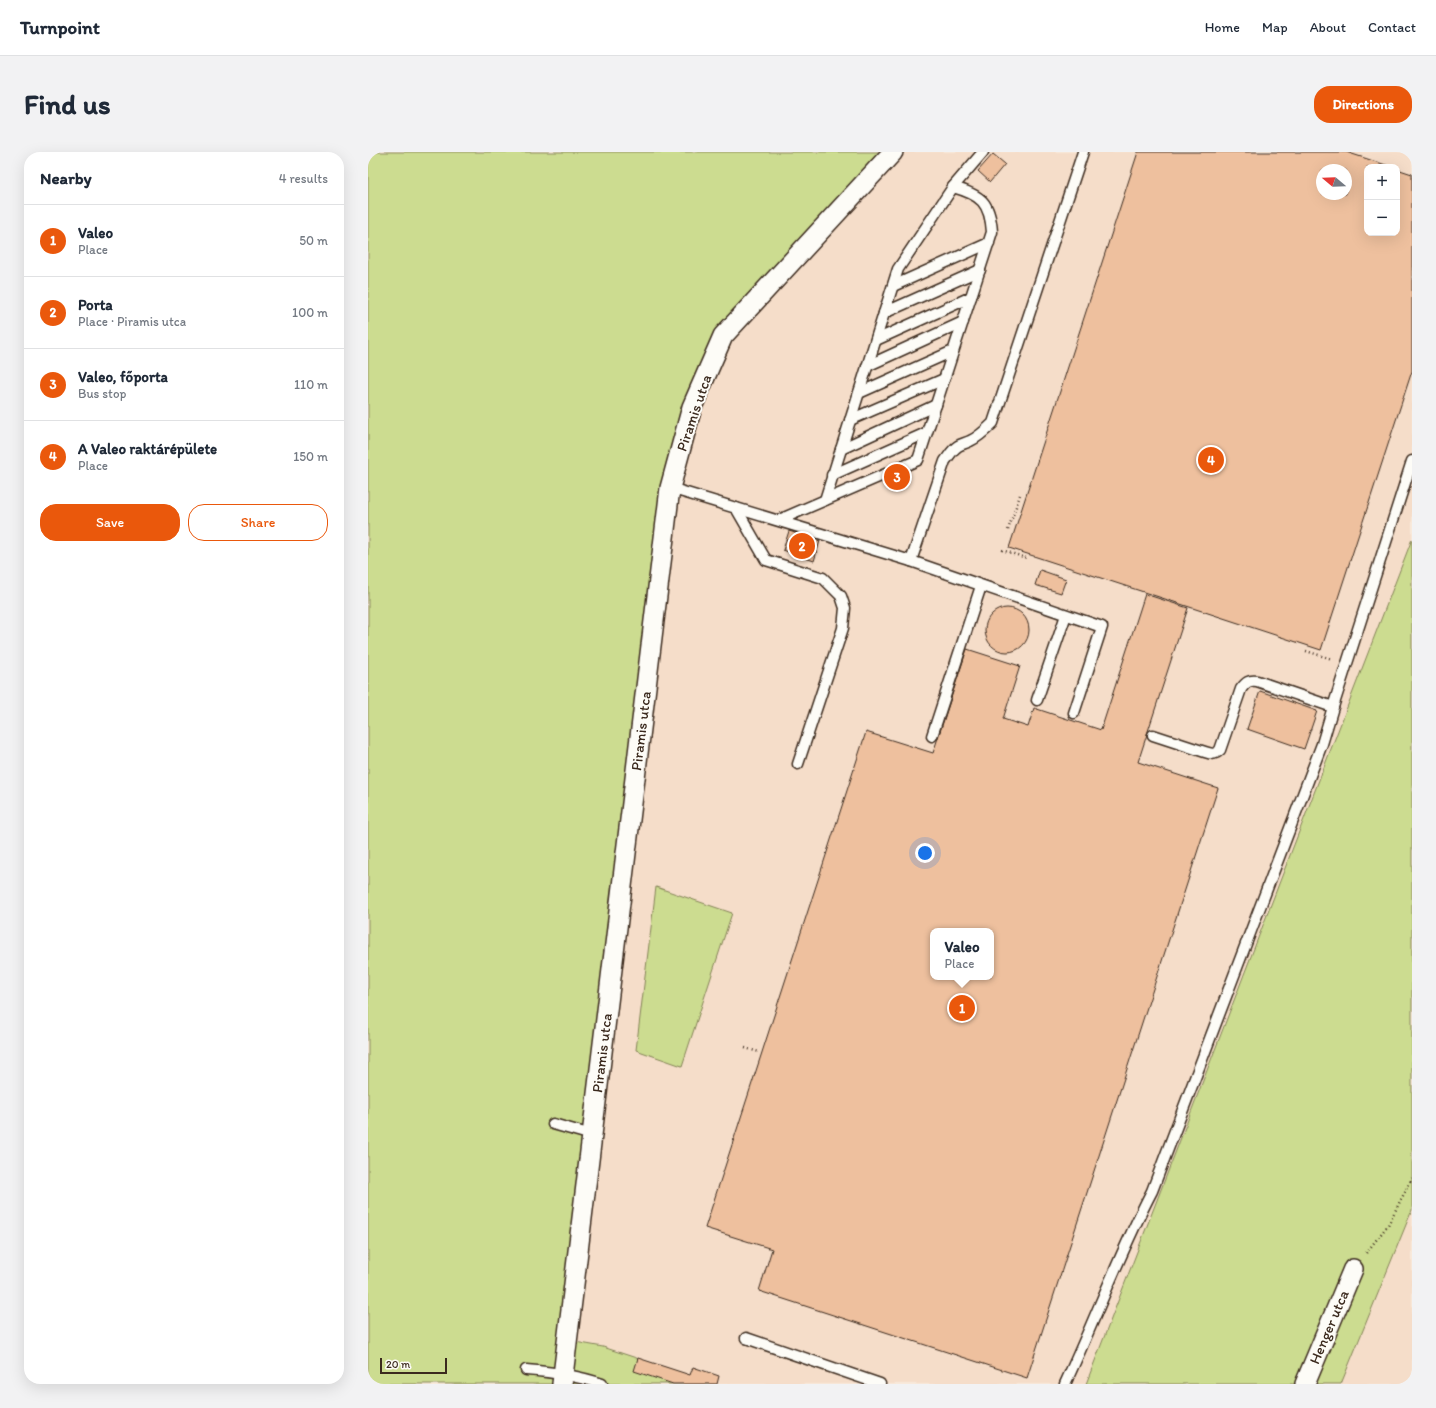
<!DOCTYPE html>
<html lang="en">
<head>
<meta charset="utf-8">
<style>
	:root { --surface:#fff; --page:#f2f2f3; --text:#1f2937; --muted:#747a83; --line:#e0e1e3; --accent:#ea580c }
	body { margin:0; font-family:Itim,sans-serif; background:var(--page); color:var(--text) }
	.controls { position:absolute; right:12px; top:12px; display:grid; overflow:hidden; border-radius:8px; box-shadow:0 4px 16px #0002 }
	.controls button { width:36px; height:36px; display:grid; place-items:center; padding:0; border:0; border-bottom:1px solid var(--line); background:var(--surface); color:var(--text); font:20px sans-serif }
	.compass { position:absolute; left:948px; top:12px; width:36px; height:36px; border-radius:50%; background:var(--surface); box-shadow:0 4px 16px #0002; rotate:289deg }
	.scale { position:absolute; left:12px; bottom:10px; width:67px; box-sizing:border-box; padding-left:4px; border:2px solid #3b2a1e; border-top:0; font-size:11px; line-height:14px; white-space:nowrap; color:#3b2a1e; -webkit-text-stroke:3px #fdfcf7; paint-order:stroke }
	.you { position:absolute; left:557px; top:701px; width:14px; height:14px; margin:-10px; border:3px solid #fff; border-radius:50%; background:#1a73e8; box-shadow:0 0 0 6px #1a73e833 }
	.badge { display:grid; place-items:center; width:26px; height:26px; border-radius:50%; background:var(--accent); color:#fff; font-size:13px; font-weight:700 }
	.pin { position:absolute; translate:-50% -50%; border:2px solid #fff; box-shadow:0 1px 4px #0006 }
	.popup { position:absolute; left:562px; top:776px; width:64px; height:52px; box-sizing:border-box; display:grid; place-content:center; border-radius:8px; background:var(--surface); filter:drop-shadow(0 1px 3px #0005); font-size:13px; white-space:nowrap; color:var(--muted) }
	.popup b { font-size:15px; color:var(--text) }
	.popup::after { content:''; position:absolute; left:50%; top:100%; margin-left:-8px; border:8px solid transparent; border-top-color:var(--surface) }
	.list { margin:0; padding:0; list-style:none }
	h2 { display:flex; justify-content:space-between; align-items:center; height:52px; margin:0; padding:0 16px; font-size:17px }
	h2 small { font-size:13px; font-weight:400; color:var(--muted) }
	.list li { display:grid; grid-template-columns:26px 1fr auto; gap:12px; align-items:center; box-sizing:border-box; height:72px; padding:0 16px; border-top:1px solid var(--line) }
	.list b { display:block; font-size:15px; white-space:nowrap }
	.list p { margin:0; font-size:13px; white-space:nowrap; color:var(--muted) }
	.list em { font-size:13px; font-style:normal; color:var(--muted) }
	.actions { display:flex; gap:8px; padding:12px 16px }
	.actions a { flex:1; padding:9px 0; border:1px solid var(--accent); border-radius:16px; text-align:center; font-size:14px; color:var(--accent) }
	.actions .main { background:var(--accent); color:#fff }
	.map { position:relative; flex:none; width:1044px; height:1232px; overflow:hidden; border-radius:16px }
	header { display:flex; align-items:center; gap:24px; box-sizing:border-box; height:56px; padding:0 20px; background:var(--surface); border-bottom:1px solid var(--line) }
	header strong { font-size:19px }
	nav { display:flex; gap:22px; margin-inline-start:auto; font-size:14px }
	.intro { display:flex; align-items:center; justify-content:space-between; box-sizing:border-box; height:96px; padding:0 24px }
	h1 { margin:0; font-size:28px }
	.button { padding:10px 18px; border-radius:16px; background:var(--accent); color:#fff; font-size:14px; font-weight:700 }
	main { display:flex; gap:24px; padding:0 24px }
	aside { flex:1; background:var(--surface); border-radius:16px; box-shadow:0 4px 16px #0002 }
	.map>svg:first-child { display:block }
	.built { fill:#f5ddc9; fill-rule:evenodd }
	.green { fill:#ccdc90; stroke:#848357 }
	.building { fill:#eec09e; stroke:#3b2a1e; fill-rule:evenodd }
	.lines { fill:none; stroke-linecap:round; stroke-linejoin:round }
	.service-casing { stroke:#3b2a1e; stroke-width:13 }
	.minor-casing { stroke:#3b2a1e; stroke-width:22 }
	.path { stroke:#3b2a1e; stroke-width:2.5; stroke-dasharray:1 3; stroke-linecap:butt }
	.service { stroke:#fdfcf7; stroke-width:10 }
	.minor { stroke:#fdfcf7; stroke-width:19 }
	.labels { text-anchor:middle; stroke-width:4; stroke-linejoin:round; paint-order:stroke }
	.street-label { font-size:15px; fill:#3b2a1e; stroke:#fdfcf7 }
</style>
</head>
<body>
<header>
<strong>Turnpoint</strong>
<nav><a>Home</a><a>Map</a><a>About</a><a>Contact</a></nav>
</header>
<div class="intro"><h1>Find us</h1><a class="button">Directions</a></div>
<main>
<aside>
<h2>Nearby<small>4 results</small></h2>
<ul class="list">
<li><span class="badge">1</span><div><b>Valeo</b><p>Place</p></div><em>50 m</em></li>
<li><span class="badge">2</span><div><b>Porta</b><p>Place · Piramis utca</p></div><em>100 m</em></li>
<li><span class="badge">3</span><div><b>Valeo, főporta</b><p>Bus stop</p></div><em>110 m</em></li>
<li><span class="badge">4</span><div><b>A Valeo raktárépülete</b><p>Place</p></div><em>150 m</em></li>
</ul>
<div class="actions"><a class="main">Save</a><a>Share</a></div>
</aside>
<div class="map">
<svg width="1044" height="1232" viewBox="0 0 1044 1232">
	<rect width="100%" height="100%" fill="#f8eadc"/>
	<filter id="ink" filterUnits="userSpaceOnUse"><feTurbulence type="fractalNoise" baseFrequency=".025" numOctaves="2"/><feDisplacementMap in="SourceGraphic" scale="8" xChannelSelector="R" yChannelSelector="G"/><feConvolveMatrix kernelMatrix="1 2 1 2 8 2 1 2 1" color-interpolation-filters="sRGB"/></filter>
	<g filter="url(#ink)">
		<path class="built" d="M519,0H1044V1232H347L235,1195L196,1188L298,335L353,182ZM999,15H1029V81H999ZM954,18H978V42H954ZM565,779H623V825H565Z"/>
		<g class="green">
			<path d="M0,0H519L353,182L321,254L196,1188L235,1195L347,1232H0Z"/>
			<path d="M1044,387V1058L973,1232H718Z"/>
			<path d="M288,735L364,761L314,914L268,898Z"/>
		</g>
		<g class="building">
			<path d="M770,0H978L1024,15H999V81H1029V17L1044,22V219L953,498L641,396ZM954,18H978V42H954Z"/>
			<path d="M625,2L637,12L622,30L610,19Z"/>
			<path d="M421,379L452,389L446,409L415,398Z"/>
			<path d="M672,418L698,427L693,441L667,433Z"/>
			<path d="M777,442L820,456L770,610L850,636L659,1226L391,1139L404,1097L337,1076L498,580L565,601L599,497L652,514L635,567L660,575L666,556L733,578ZM565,779H623V825H565Z"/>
			<circle cx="639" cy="478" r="22"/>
			<path d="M892,539L949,559L936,597L879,577Z"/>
			<path d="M270,1206L322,1223L325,1215L351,1224L349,1232H305L266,1219Z"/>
		</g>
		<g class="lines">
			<g class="service-casing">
				<g id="service">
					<path d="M525,134L621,91"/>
					<path d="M516,161L612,118"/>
					<path d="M508,188L603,145"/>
					<path d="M499,214L595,170"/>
					<path d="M491,241L585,199"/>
					<path d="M482,268L576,227"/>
					<path d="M473,297L568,253"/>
					<path d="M464,323L558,281"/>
					<path d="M302,336L543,409L734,475L706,561"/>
					<path d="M457,348L530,117L585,35L615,0"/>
					<path d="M368,356L398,408L455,426L473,444L477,456L475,476L430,612"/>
					<path d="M411,368L550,308L624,80C622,50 613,43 585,35"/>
					<path d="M543,409L577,309C581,304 584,298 590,294C593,292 598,291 602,289C611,285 618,278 625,271L715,0"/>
					<path d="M669,548L698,463"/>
					<path d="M785,583L837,600C843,602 847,603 852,598L873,537C878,530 881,528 889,529L965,555"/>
					<path d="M564,584L613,434"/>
					<path d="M185,972L224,983"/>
					<path d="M378,1186L512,1232"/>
					<path d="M158,1218C185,1220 208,1223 234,1232"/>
					<path d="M697,1232C727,1168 751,1102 784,1039L954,592L965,555L1044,309"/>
				</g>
			</g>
			<g class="minor-casing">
				<g id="minor">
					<path d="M194,1232L302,336L324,255L355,184L525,0"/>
					<path d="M937,1232L985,1117"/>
				</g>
			</g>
			<g class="path">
				<path d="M640,378L652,343"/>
				<path d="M634,398L658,406"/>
				<path d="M938,499L964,507"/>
				<path d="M377,896L391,900"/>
				<path d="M998,1101L1020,1073L1044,1026"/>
			</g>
			<use href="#service" class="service"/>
			<use href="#minor" class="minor"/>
		</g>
	</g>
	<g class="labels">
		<g class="street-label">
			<text transform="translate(326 261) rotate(-71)" y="5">Piramis utca</text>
			<text transform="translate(273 579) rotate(-83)" y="5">Piramis utca</text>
			<text transform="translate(234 901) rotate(-83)" y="5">Piramis utca</text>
			<text transform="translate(961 1175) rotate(-67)" y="5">Henger utca</text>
		</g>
	</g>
</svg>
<div class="controls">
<button>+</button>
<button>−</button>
</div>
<svg class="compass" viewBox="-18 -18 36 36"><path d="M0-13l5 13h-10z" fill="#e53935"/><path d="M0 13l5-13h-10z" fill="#747a83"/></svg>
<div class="scale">20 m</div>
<div class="you"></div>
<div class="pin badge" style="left:594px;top:856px">1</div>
<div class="popup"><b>Valeo</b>Place</div>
<div class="pin badge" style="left:434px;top:394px">2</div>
<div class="pin badge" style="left:529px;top:325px">3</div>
<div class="pin badge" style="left:843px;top:308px">4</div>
</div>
</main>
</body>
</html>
